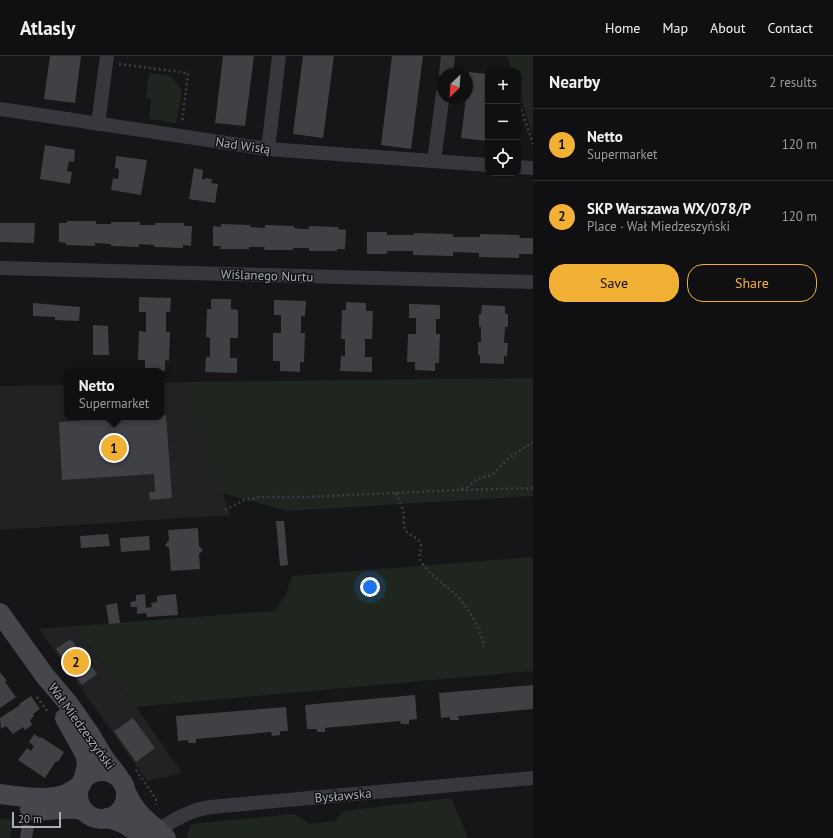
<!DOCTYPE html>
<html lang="en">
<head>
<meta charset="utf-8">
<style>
	:root { --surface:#101012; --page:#19191b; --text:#f1f3f6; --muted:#9c9d9f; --line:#303032; --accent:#f2b134 }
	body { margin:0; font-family:"PT Sans",sans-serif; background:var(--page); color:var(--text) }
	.controls { position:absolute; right:12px; top:12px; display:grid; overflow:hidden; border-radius:8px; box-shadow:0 1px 3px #0004 }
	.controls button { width:36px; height:36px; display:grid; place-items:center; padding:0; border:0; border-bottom:1px solid var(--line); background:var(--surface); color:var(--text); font:20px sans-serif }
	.compass { position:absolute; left:437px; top:12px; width:36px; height:36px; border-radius:50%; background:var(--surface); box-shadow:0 1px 3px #0004; rotate:205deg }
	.scale { position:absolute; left:12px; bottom:10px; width:49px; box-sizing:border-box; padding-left:4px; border:2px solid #a8adb8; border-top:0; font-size:11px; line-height:14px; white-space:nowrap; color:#a8adb8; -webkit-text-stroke:3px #111113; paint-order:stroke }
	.you { position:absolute; left:370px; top:531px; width:14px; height:14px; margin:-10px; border:3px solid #fff; border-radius:50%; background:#1a73e8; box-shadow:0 0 0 6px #1a73e833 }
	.badge { display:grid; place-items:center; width:26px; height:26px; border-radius:50%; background:var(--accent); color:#111; font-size:13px; font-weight:700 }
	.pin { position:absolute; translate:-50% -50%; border:2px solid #fff; box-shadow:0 1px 4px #0006 }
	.popup { position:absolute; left:64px; top:312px; width:100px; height:52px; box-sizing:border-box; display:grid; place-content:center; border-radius:8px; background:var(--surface); filter:drop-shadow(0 1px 3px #0005); font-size:13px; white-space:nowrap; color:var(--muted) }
	.popup b { font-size:15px; color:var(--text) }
	.popup::after { content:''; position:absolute; left:50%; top:100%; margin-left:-8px; border:8px solid transparent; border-top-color:var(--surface) }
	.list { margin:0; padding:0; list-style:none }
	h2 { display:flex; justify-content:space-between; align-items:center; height:52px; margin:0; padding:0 16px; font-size:17px }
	h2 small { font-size:13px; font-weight:400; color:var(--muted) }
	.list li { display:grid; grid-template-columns:26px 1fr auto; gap:12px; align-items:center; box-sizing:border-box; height:72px; padding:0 16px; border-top:1px solid var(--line) }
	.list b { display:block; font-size:15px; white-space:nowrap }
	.list p { margin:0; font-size:13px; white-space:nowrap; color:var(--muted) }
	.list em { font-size:13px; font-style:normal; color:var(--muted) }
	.actions { display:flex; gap:8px; padding:12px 16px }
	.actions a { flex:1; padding:9px 0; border:1px solid var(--accent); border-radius:16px; text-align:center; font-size:14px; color:var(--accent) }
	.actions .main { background:var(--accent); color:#111 }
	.icon { flex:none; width:22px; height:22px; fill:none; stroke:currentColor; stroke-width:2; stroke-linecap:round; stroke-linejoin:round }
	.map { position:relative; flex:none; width:533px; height:782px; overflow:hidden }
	header { display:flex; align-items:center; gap:24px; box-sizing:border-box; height:56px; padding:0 20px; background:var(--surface); border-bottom:1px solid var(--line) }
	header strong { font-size:19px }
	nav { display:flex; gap:22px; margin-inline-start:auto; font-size:14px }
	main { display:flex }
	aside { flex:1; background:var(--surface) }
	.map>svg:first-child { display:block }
	.built { fill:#222225 }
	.green { fill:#1e261f }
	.building { fill:#404145 }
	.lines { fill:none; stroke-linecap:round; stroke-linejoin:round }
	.path { stroke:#3d3f44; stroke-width:2.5; stroke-dasharray:2 3; stroke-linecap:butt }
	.street { stroke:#37383d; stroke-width:14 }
	.secondary { stroke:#45474d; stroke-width:20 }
	.labels { text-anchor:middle; stroke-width:3; stroke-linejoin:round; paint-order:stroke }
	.street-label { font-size:13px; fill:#a8adb8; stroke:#111113 }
</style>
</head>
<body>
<header>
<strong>Atlasly</strong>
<nav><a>Home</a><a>Map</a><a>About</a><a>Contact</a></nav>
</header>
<main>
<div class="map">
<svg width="533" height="782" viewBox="0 0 533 782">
	<rect width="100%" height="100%" fill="#161618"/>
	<g class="built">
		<path d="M184,326L230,459L0,474V330L67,329V361H161V327Z"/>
		<path d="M75,570L136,651L182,717L147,725L39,573Z"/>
	</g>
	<g class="green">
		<path d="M507,0H533V79L518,34V15H512Z"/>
		<path d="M149,17L171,20L182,35L176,67L149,63L151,42H146Z"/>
		<path d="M533,322V440L287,455L222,437L184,326Z"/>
		<path d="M533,501V615L136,651L75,570L274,555L286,539L292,520Z"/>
		<path d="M451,742L468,782H188L187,780L191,768L295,758L309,768L335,765L343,755Z"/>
		<path d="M0,762L13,764L10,782H0Z"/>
	</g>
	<g class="building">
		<path d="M50,0H81L75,47L44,43Z"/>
		<path d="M223,0H254L245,70L215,67Z"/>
		<path d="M303,0H334L323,82L293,78Z"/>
		<path d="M392,0H423L411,93L381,89Z"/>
		<path d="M469,16L488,18V85L461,82L466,42H467Z"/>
		<path d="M45,89L75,94L74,106L69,105L67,115L72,116L70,128L40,123Z"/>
		<path d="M116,100L147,104L141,139L111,134L113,122L118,123L119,113L115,112Z"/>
		<path d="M194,112L203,114L202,123L205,124V122L212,123L211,127L218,128L215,147L189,143Z"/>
		<path d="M67,165H96V168H111V166H140V169H155V167H184V170H192L191,190L183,189V192L154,191V189L139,188V191L111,190V188L95,187V190L66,189V187L59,186V167H67Z"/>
		<path d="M0,167H35L34,187L0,186Z"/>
		<path d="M221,168L250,169V171L265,172V169L294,170V172L301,173H309V170L338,171V173L346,174L345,193H337V195H309V192H293V194H264L265,191H249V193H220L221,190H213V170L221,171Z"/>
		<path d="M367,176H387V179H414V177L453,178V181H480V178L520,179L519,182H533V198H519V202L479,201V197L453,196V200L413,199V195H387V198H367Z"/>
		<path d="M139,241L171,242L170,256H166V276H170L169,305L165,304V315L145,314V304H138L139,275L146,276V256H139Z"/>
		<path d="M211,243H231V253L238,254V282H230V302H237V317L205,316L206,301H210V282L206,281L207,253H211Z"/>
		<path d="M274,244L306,245L305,260H301V277H305L304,306H300V316L280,315V305H273V277H281V259H274Z"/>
		<path d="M346,246L366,247V255H373L372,283H365V301H372V316L340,315L341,300H345V283H341L342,254H346Z"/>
		<path d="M33,247L80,251L79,265L55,264V261L33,260Z"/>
		<path d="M409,248L440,249V263H436V278H440L439,307H435V315L415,314V306H407L408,278H416V262H409Z"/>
		<path d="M482,249L505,250V258H508V271H505L504,287H508L507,300H504V308L480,307V299H478V286H481V271H479V258H481Z"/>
		<path d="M93,269L108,270L109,299H93Z"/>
		<path d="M161,359H166L172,442L150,444L149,436H155L154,418L62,424L59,366L128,361H161Z"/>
		<path d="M276,465H284L288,509L280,510Z"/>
		<path d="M198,472L199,490L203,494L199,498L200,513L171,515L169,492L165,489L169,484L168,474Z"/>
		<path d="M108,478L110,490L81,492L80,480Z"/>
		<path d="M149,480L150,494L121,496L120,482Z"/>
		<path d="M145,538L146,552L152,551L151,547L157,546V540L176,538L178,559L147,561L146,557L137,558V551H131L130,546L136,545V539Z"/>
		<path d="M117,547L120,567L109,568L106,549Z"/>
		<path d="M69,584L72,585L97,618L82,629L56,593Z"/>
		<path d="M0,616L7,625L5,626L16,641L0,652Z"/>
		<path d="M533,629V653L458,660L459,664H450V661L441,662L439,637Z"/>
		<path d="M415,639L417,663L409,664V668H401L400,665L325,672V676H317V673H307L305,649Z"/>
		<path d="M31,640L40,653L33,658L34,660L30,664L32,669L25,674L23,671L13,678L6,670L1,673L0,662L20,649L19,648Z"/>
		<path d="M286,651L288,675H280V679L272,680L271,676L196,683V687H188V684L178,685L176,660Z"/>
		<path d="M133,662L155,692L136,706L114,675Z"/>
		<path d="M34,678L40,682L41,681L64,696L58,706L56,705L45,722L18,704L27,692L31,695L34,690L29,686Z"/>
		<path d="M22,768L34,770L32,782H20Z"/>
	</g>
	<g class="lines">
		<g class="path">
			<path d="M119,8L188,17L182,67"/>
			<path d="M518,44L533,88"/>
			<path d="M461,434L533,432"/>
			<path d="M396,437C398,443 401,448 403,454C405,461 402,469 406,475C410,481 420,481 421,490C421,497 417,500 422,507C431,520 444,528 455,538C468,550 482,575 484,591"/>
			<path d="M225,454L244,444L260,441H307L458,434L468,431L477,423L489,420L494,417L510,401L533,386"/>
			<path d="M37,641L48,656"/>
			<path d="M136,714L156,743V749"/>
		</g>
		<g class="street">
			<path d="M446,18L448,0"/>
			<path d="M0,53L268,93L488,109"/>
			<path d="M98,68L107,0"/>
			<path d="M268,93L279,0"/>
			<path d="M434,105L443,37"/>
			<path d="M518,111L533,112"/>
			<path d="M0,212L533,226"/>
			<path d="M159,774C174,763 191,754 210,751L533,722"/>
		</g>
		<g class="secondary">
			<path d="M0,557L45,620L68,647L89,677L104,702L118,720"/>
			<path d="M65,662L86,700L87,710L83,724"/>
			<circle cx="102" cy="739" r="24"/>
			<path d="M0,738C25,741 62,749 81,728"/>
			<path d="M127,738C136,759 150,766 166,782"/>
			<path d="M30,754C47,756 66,750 83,754"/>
			<path d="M108,762L123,767L147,782"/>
		</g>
	</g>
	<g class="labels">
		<g class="street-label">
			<text transform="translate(243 89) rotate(8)" y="5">Nad Wisłą</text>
			<text transform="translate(267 219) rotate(2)" y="5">Wiślanego Nurtu</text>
			<text transform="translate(82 670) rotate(54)" y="5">Wał Miedzeszyński</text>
			<text transform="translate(343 739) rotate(-5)" y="5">Bysławska</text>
		</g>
	</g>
</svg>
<div class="controls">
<button>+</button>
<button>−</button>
<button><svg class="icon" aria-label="locate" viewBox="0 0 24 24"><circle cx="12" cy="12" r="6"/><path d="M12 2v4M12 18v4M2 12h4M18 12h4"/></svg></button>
</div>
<svg class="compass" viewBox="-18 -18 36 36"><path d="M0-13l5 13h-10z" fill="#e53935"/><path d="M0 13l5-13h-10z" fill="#9c9d9f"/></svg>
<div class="scale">20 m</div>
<div class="you"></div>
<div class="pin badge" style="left:114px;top:392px">1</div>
<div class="popup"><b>Netto</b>Supermarket</div>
<div class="pin badge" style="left:76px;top:606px">2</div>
</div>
<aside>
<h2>Nearby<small>2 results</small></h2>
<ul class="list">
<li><span class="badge">1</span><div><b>Netto</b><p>Supermarket</p></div><em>120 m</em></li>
<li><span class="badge">2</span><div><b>SKP Warszawa WX/078/P</b><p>Place · Wał Miedzeszyński</p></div><em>120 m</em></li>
</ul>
<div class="actions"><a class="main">Save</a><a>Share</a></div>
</aside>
</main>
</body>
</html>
